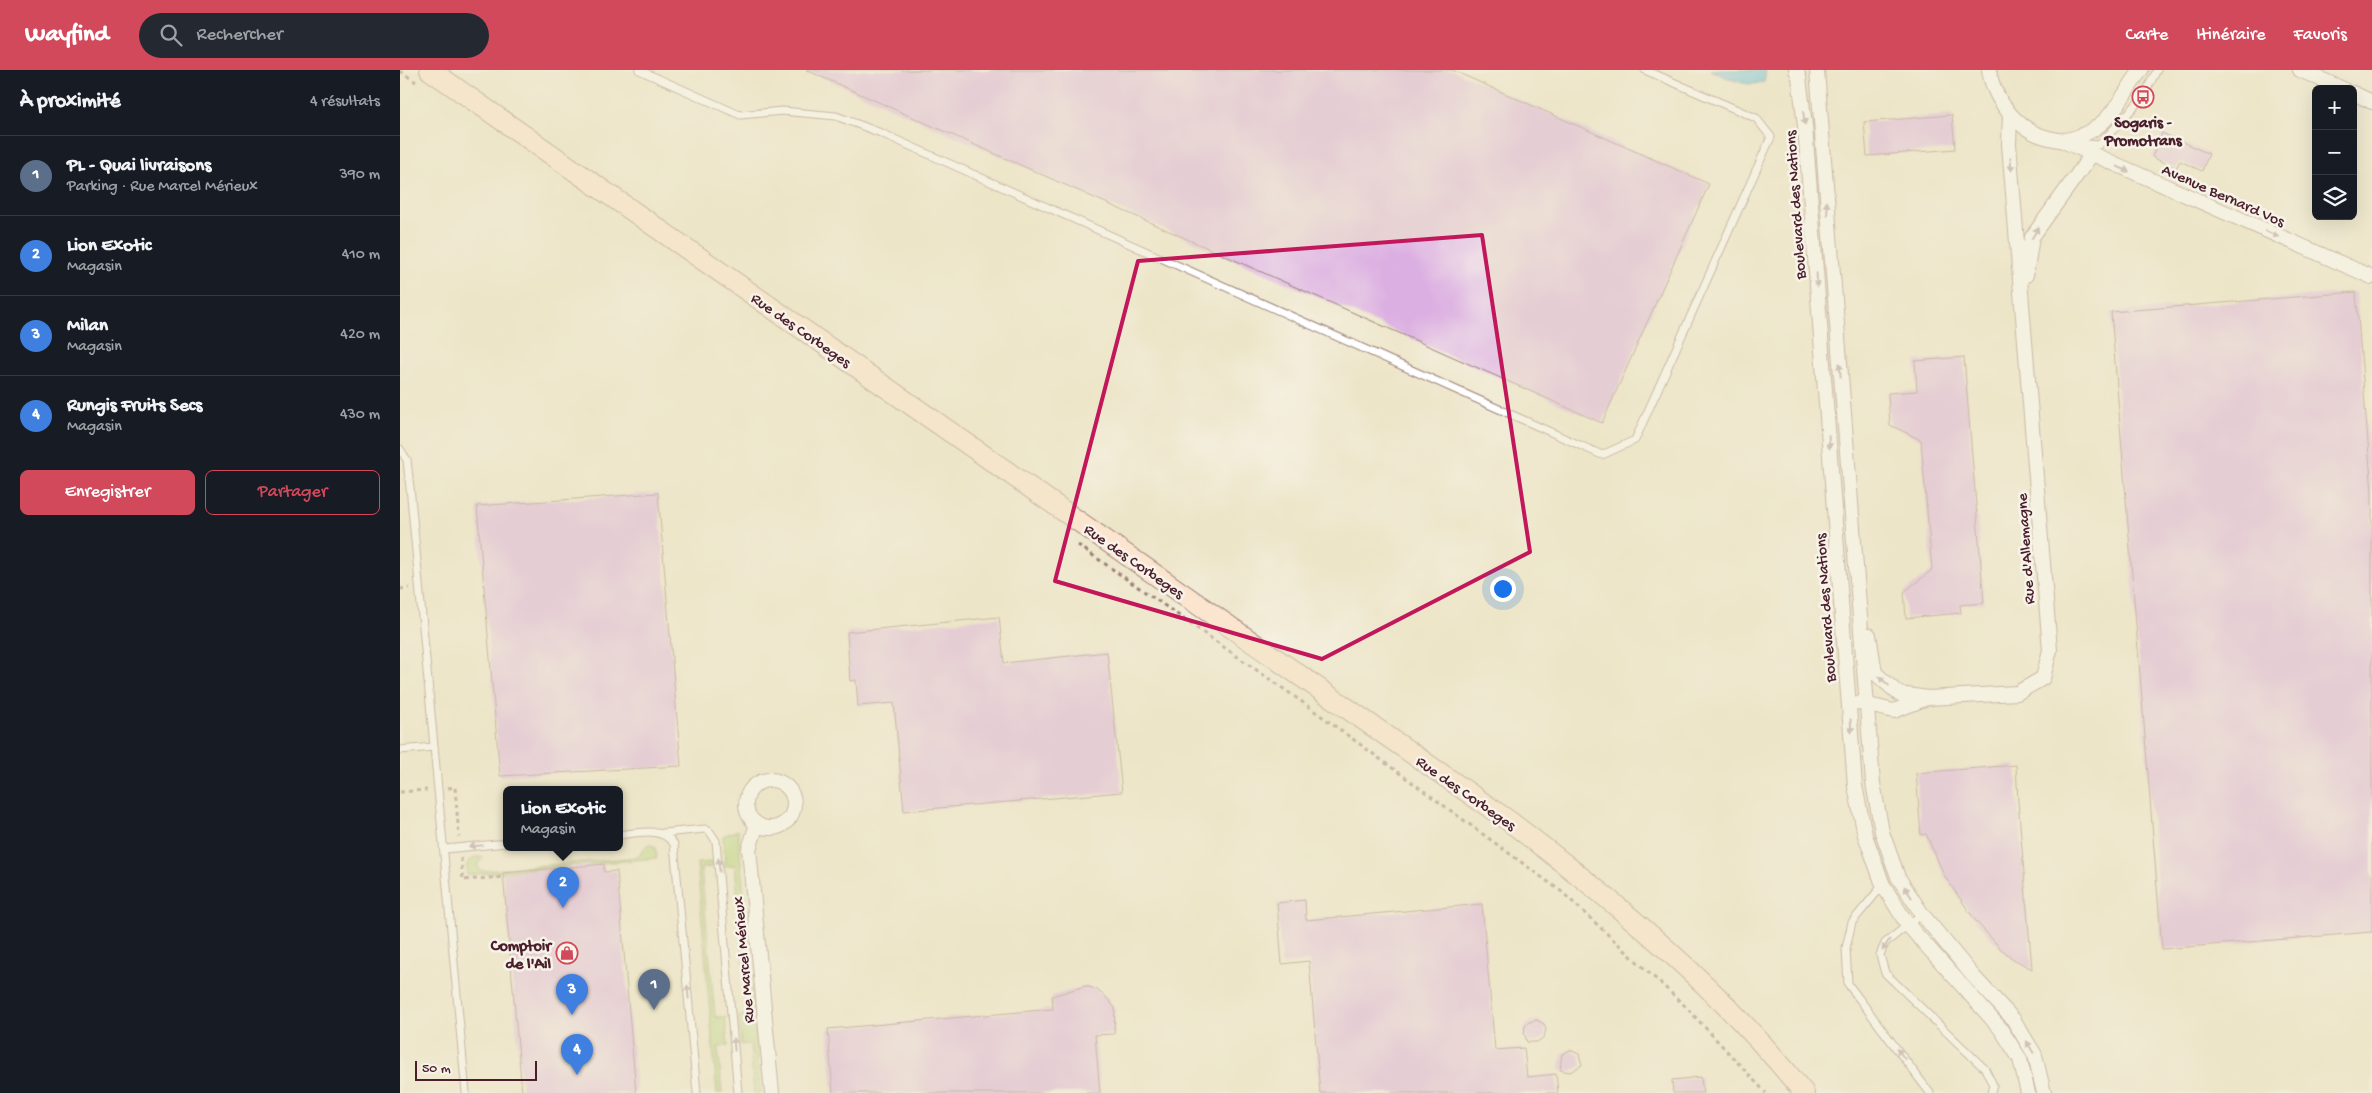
<!DOCTYPE html>
<html lang="fr">
<head>
<meta charset="utf-8">
<style>
	:root { --surface:#171b24; --page:#242831; --text:#f1f3f6; --muted:#9ea1a6; --line:#363941; --accent:#d1495b }
	body { margin:0; font-family:"Gochi Hand",sans-serif; background:var(--page); color:var(--text) }
	.controls { position:absolute; right:15px; top:15px; display:grid; overflow:hidden; border-radius:8px; box-shadow:0 5px 20px #0002 }
	.controls button { width:45px; height:45px; display:grid; place-items:center; padding:0; border:0; border-bottom:1px solid var(--line); background:var(--surface); color:var(--text); font:25px sans-serif }
	.scale { position:absolute; left:15px; bottom:12px; width:122px; box-sizing:border-box; padding-left:5px; border:2px solid #4a1f2b; border-top:0; font-size:14px; line-height:18px; white-space:nowrap; color:#4a1f2b; -webkit-text-stroke:4px #f7f3e8; paint-order:stroke }
	.you { position:absolute; left:1102px; top:518px; width:18px; height:18px; margin:-12px; border:4px solid #fff; border-radius:50%; background:#1a73e8; box-shadow:0 0 0 8px #1a73e833 }
	.badge { display:grid; place-items:center; width:32px; height:32px; border-radius:50%; background:var(--accent); color:#fff; font-size:16px; font-weight:700 }
	.pin { position:absolute; translate:-50% -41px; filter:drop-shadow(0 1px 2px #0008) }
	.pin::after { content:''; position:absolute; top:26px; width:18px; height:15px; background:inherit; clip-path:polygon(0 0,100% 0,50% 100%) }
	.popup { position:absolute; left:103px; top:716px; width:120px; height:65px; box-sizing:border-box; display:grid; place-content:center; border-radius:8px; background:var(--surface); filter:drop-shadow(0 1px 4px #0005); font-size:16px; white-space:nowrap; color:var(--muted) }
	.popup b { font-size:19px; color:var(--text) }
	.popup::after { content:''; position:absolute; left:50%; top:100%; margin-left:-10px; border:10px solid transparent; border-top-color:var(--surface) }
	.list { margin:0; padding:0; list-style:none }
	h2 { display:flex; justify-content:space-between; align-items:center; height:65px; margin:0; padding:0 20px; font-size:21px }
	h2 small { font-size:16px; font-weight:400; color:var(--muted) }
	.list li { display:grid; grid-template-columns:32px 1fr auto; gap:15px; align-items:center; box-sizing:border-box; height:80px; padding:0 20px; border-top:1px solid var(--line) }
	.list b { display:block; font-size:19px; white-space:nowrap }
	.list p { margin:0; font-size:16px; white-space:nowrap; color:var(--muted) }
	.list em { font-size:16px; font-style:normal; color:var(--muted) }
	.actions { display:flex; gap:10px; padding:15px 20px }
	.actions a { flex:1; padding:11px 0; border:1px solid var(--accent); border-radius:8px; text-align:center; font-size:18px; color:var(--accent) }
	.actions .main { background:var(--accent); color:#fff }
	.icon { flex:none; width:28px; height:28px; fill:none; stroke:currentColor; stroke-width:2; stroke-linecap:round; stroke-linejoin:round }
	.map { position:relative; flex:none; width:1972px; height:1023px; overflow:hidden }
	header { display:flex; align-items:center; gap:30px; box-sizing:border-box; height:70px; padding:0 25px; background:var(--accent); color:#fff }
	header strong { font-size:24px }
	nav { display:flex; gap:28px; margin-inline-start:auto; font-size:18px }
	.search { width:350px; height:45px; background:var(--page); display:flex; align-items:center; gap:12px; box-sizing:border-box; padding:0 18px; border-radius:28px; color:var(--muted); font-size:19px }
	main { display:flex }
	aside { flex:1; background:var(--surface) }
	.map>svg:first-child { display:block }
	.green { fill:#b5d379; stroke:#807952 }
	.water { fill:#61bedf; stroke:#566e85 }
	.building { fill:#dcafe2 }
	.lines { fill:none; stroke-linecap:round; stroke-linejoin:round }
	.lane-casing { stroke:#9c827a; stroke-width:9 }
	.street-casing { stroke:#9c827a; stroke-width:16 }
	.secondary-casing { stroke:#9c827a; stroke-width:22 }
	.path { stroke:#9c827a; stroke-width:3; stroke-dasharray:4 4; stroke-linecap:butt }
	.lane { stroke:#fff; stroke-width:7 }
	.street { stroke:#fff; stroke-width:14 }
	.secondary { stroke:#fce5cf; stroke-width:20 }
	.oneway { fill:#ae9aa0 }
	.marked { fill:none; stroke:#c2185b; stroke-width:4; stroke-linejoin:round }
	.labels { text-anchor:middle; stroke-width:5; stroke-linejoin:round; paint-order:stroke }
	.poi-label { font-size:16px; font-weight:bold; fill:#4a1f2b; stroke:#f7f3e8 }
	.street-label { font-size:16px; fill:#4a1f2b; stroke:#f7f3e8 }
</style>
</head>
<body>
<header>
<strong>Wayfind</strong>
<div class="search"><svg class="icon" aria-label="search" viewBox="0 0 24 24"><circle cx="10" cy="10" r="6"/><path d="M15 15l6 6"/></svg>Rechercher</div>
<nav><a>Carte</a><a>Itinéraire</a><a>Favoris</a></nav>
</header>
<main>
<aside>
<h2>À proximité<small>4 résultats</small></h2>
<ul class="list">
<li><span class="badge" style="background:#5c6f8a">1</span><div><b>PL - Quai livraisons</b><p>Parking · Rue Marcel Mérieux</p></div><em>390 m</em></li>
<li><span class="badge" style="background:#3f7fe0">2</span><div><b>Lion Exotic</b><p>Magasin</p></div><em>410 m</em></li>
<li><span class="badge" style="background:#3f7fe0">3</span><div><b>Milan</b><p>Magasin</p></div><em>420 m</em></li>
<li><span class="badge" style="background:#3f7fe0">4</span><div><b>Rungis Fruits Secs</b><p>Magasin</p></div><em>430 m</em></li>
</ul>
<div class="actions"><a class="main">Enregistrer</a><a>Partager</a></div>
</aside>
<div class="map">
<svg width="1972" height="1023" viewBox="0 0 1972 1023">
	<rect width="100%" height="100%" fill="#f7f3e8"/>
	<filter id="ink" filterUnits="userSpaceOnUse"><feTurbulence type="fractalNoise" baseFrequency=".02" numOctaves="2"/><feDisplacementMap in="SourceGraphic" scale="10" xChannelSelector="R" yChannelSelector="G"/><feConvolveMatrix kernelMatrix="1 2 1 2 8 2 1 2 1" color-interpolation-filters="sRGB"/></filter>
	<filter id="wash" filterUnits="userSpaceOnUse"><feTurbulence type="fractalNoise" baseFrequency=".0096" numOctaves="4" result="noise"/><feDisplacementMap in="SourceGraphic" scale="20" xChannelSelector="R" yChannelSelector="G"/><feGaussianBlur stdDeviation="1.12" result="paint"/><feColorMatrix in="noise" values="0 0 0 0 0 0 0 0 0 0 0 0 0 0 0 0 0 1.4 0 .05"/><feComposite in="paint" operator="in"/></filter>
	<g filter="url(#wash)">
		<rect width="100%" height="100%" fill="#ede5c8"/>
		<g class="green">
			<path d="M338,760L361,1023H354L350,974L341,975L339,946L348,945L335,795L325,796L323,766Z"/>
			<path d="M248,774L255,777L257,788L67,805V793L75,787H84L77,795L81,801L238,787Z"/>
			<path d="M311,792L312,797L301,798L315,947H325L328,976L318,977L322,1023H317L297,793Z"/>
		</g>
		<path class="water" d="M1310,0H1366L1364,12C1344,18 1329,8 1310,0Z"/>
		<g id="blocks">
			<g class="building">
				<path d="M406,0H1052L1309,114L1202,353Z"/>
				<path d="M1552,45L1555,79L1467,86L1464,52Z"/>
				<path d="M1762,63L1809,84L1802,101L1780,91L1776,98L1752,87Z"/>
				<path d="M1956,222L1972,423V862L1762,879L1711,242Z"/>
				<path d="M1564,287L1584,533L1560,535L1561,543L1506,548L1504,522L1532,500L1521,370L1490,355L1488,323L1517,321L1515,291Z"/>
				<path d="M258,423L281,696L100,706L77,436Z"/>
				<path d="M599,547L604,593L707,582L722,722L504,741L494,633L458,636L456,610L450,611L447,562Z"/>
				<path d="M1616,695L1618,731L1632,899L1613,889L1600,878L1575,850L1545,807L1526,764L1521,765L1516,703Z"/>
				<path d="M204,794V802L217,801L236,1023H122L103,803Z"/>
				<path d="M905,830L906,850L1082,834L1095,980L1124,978L1127,1007L1156,1004L1158,1023H920L909,891L882,894L877,833Z"/>
				<path d="M685,916L696,919L707,928L715,938L714,964L695,965L700,1023H433L428,959L653,939L652,926Z"/>
				<path d="M1137,950L1144,954L1146,959L1144,967L1137,972H1127L1124,963L1125,956L1129,952Z"/>
				<path d="M1170,980L1179,984L1182,995L1170,1002L1160,1000L1162,984Z"/>
				<path d="M1301,1007L1303,1023H1273L1272,1010Z"/>
			</g>
		</g>
	</g>
	<g filter="url(#ink)">
		<use href="#blocks" fill-opacity="0" stroke="#9c827a" stroke-width="1"/>
		<g class="lines">
			<g class="lane-casing">
				<g id="lane">
					<path d="M239,0L340,45L382,41L436,46L481,63L1202,385L1235,370L1371,67L1356,48L1245,0"/>
					<path d="M1678,73L1699,75L1743,27L1757,0"/>
					<path d="M0,379L7,390L11,427L66,1023"/>
					<path d="M0,680L34,677"/>
					<path d="M263,763L305,759L310,762L316,771L338,1023"/>
					<path d="M219,765C238,763 261,756 274,774L297,1023"/>
					<path d="M45,779L107,773"/>
					<path d="M1483,815L1452,852L1446,878L1448,914L1530,1023"/>
					<path d="M1522,844L1485,873L1480,885L1485,903L1585,999L1593,1015L1591,1023"/>
				</g>
			</g>
			<g class="street-casing">
				<g id="street">
					<path d="M1396,0L1399,7L1405,56L1455,716L1465,765L1483,815L1507,854L1600,958L1620,989L1628,1023"/>
					<path d="M1417,0L1473,713L1482,762L1498,807L1522,844L1573,906L1613,949L1635,985L1644,1023"/>
					<path d="M1589,0C1594,31 1618,61 1649,68C1654,69 1660,71 1664,70C1678,69 1695,60 1705,50C1719,36 1729,16 1741,0"/>
					<path d="M1900,0L1943,19"/>
					<path d="M1953,23L1972,32"/>
					<path d="M1663,71L1972,207"/>
					<path d="M1626,205L1632,167L1692,84"/>
					<path d="M1469,565L1475,603L1499,624L1528,628L1617,623L1643,608L1650,580L1609,74L1610,45"/>
					<path d="M1460,633L1494,641L1527,628"/>
					<circle cx="370" cy="734" r="24"/>
					<path d="M357,754L349,779L372,1023"/>
				</g>
			</g>
			<g class="secondary-casing">
				<path id="secondary" d="M30,0L1109,751C1216,832 1320,918 1404,1023"/>
			</g>
			<g class="path">
				<path d="M0,1L16,12"/>
				<path d="M678,475L898,629L1162,822L1285,936L1366,1023"/>
				<path d="M0,519L9,518"/>
				<path d="M48,718L55,717L59,767"/>
				<path d="M0,722L27,720"/>
				<path d="M61,788L63,810L103,807"/>
			</g>
			<use href="#lane" class="lane"/>
			<use href="#street" class="street"/>
			<use href="#secondary" class="secondary"/>
		</g>
		<defs><path id="oneway-solid" d="M-6-.8H1V-3.2L6.5 0L1 3.2V.8H-6Z" transform="scale(1.25)"/></defs>
		<g class="oneway">
			<use href="#oneway-solid" transform="translate(1404 48) rotate(82)"/>
			<use href="#oneway-solid" transform="translate(1611 94) rotate(85)"/>
			<use href="#oneway-solid" transform="translate(1723 99) rotate(24)"/>
			<use href="#oneway-solid" transform="translate(1427 138) rotate(-95)"/>
			<use href="#oneway-solid" transform="translate(1635 163) rotate(-60)"/>
			<use href="#oneway-solid" transform="translate(1872 164) rotate(24)"/>
			<use href="#oneway-solid" transform="translate(1417 210) rotate(86)"/>
			<use href="#oneway-solid" transform="translate(1440 300) rotate(-95)"/>
			<use href="#oneway-solid" transform="translate(1429 372) rotate(86)"/>
			<use href="#oneway-solid" transform="translate(1484 611) rotate(-138)"/>
			<use href="#oneway-solid" transform="translate(1451 656) rotate(86)"/>
			<use href="#oneway-solid" transform="translate(76 776) rotate(175)"/>
			<use href="#oneway-solid" transform="translate(319 795) rotate(-95)"/>
			<use href="#oneway-solid" transform="translate(1508 822) rotate(-123)"/>
			<use href="#oneway-solid" transform="translate(1486 875) rotate(123)"/>
			<use href="#oneway-solid" transform="translate(288 922) rotate(-95)"/>
			<use href="#oneway-solid" transform="translate(334 974) rotate(-95)"/>
			<use href="#oneway-solid" transform="translate(1630 977) rotate(-121)"/>
			<use href="#oneway-solid" transform="translate(1501 984) rotate(-127)"/>
		</g>
	</g>
	<path d="M0 0H1972V1023H0ZM1082,165L1130,482L922,589L655,511L738,191Z" fill="#ede5c8" fill-opacity=".55" fill-rule="evenodd"/>
	<path class="marked" d="M1082,165L1130,482L922,589L655,511L738,191Z"/>
	<defs>
		<g id="bus-ring" transform="scale(1.125)"><circle r="9.5" fill="#f7f3e8" stroke="#d1495b" stroke-width="1.5"/><path d="M-5-6H5V4H4V6H2V4H-2V6H-4V4H-5ZM-3.5-4V0h7V-4ZM-3.5 1.2v1.5H-2V1.2ZM2 1.2v1.5H3.5V1.2Z" fill="#d1495b"/></g>
		<g id="shop-ring" transform="scale(1.125)"><circle r="9.5" fill="#f7f3e8" stroke="#d1495b" stroke-width="1.5"/><path d="M-5-2.5h2.3a2.7 3.5 0 0 1 5.4 0H5L5.5 6h-11ZM-1.5-2.5h3a1.5 2.3 0 0 0-3 0Z" fill="#d1495b"/></g>
	</defs>
	<g fill-rule="evenodd">
		<use href="#bus-ring" x="1743" y="27"/>
		<use href="#shop-ring" x="167" y="883"/>
	</g>
	<g class="labels">
		<g class="poi-label">
			<text x="1743" y="57">Sogaris -<tspan x="1743" dy="18">Promotrans</tspan></text>
			<text x="151" y="880" text-anchor="end">Comptoir<tspan x="151" dy="18">de l'Ail</tspan></text>
		</g>
		<g class="street-label">
			<text transform="translate(1824 124) rotate(24)" y="6">Avenue Bernard Vos</text>
			<text transform="translate(1394 135) rotate(-94)" y="6">Boulevard des Nations</text>
			<text transform="translate(402 259) rotate(35)" y="6">Rue des Corbeges</text>
			<text transform="translate(1624 479) rotate(-94)" y="6">Rue d'Allemagne</text>
			<text transform="translate(735 490) rotate(35)" y="6">Rue des Corbeges</text>
			<text transform="translate(1424 538) rotate(-94)" y="6">Boulevard des Nations</text>
			<text transform="translate(1067 722) rotate(35)" y="6">Rue des Corbeges</text>
			<text transform="translate(342 890) rotate(-95)" y="6">Rue Marcel Mérieux</text>
		</g>
	</g>
</svg>
<div class="controls">
<button>+</button>
<button>−</button>
<button><svg class="icon" aria-label="layers" viewBox="0 0 24 24"><path d="M12 4l9 5-9 5-9-5zM3 14l9 5 9-5"/></svg></button>
</div>
<div class="scale">50 m</div>
<div class="you"></div>
<div class="pin badge" style="left:254px;top:940px;background:#5c6f8a">1</div>
<div class="pin badge" style="left:163px;top:838px;background:#3f7fe0">2</div>
<div class="popup"><b>Lion Exotic</b>Magasin</div>
<div class="pin badge" style="left:172px;top:945px;background:#3f7fe0">3</div>
<div class="pin badge" style="left:177px;top:1005px;background:#3f7fe0">4</div>
</div>
</main>
</body>
</html>
